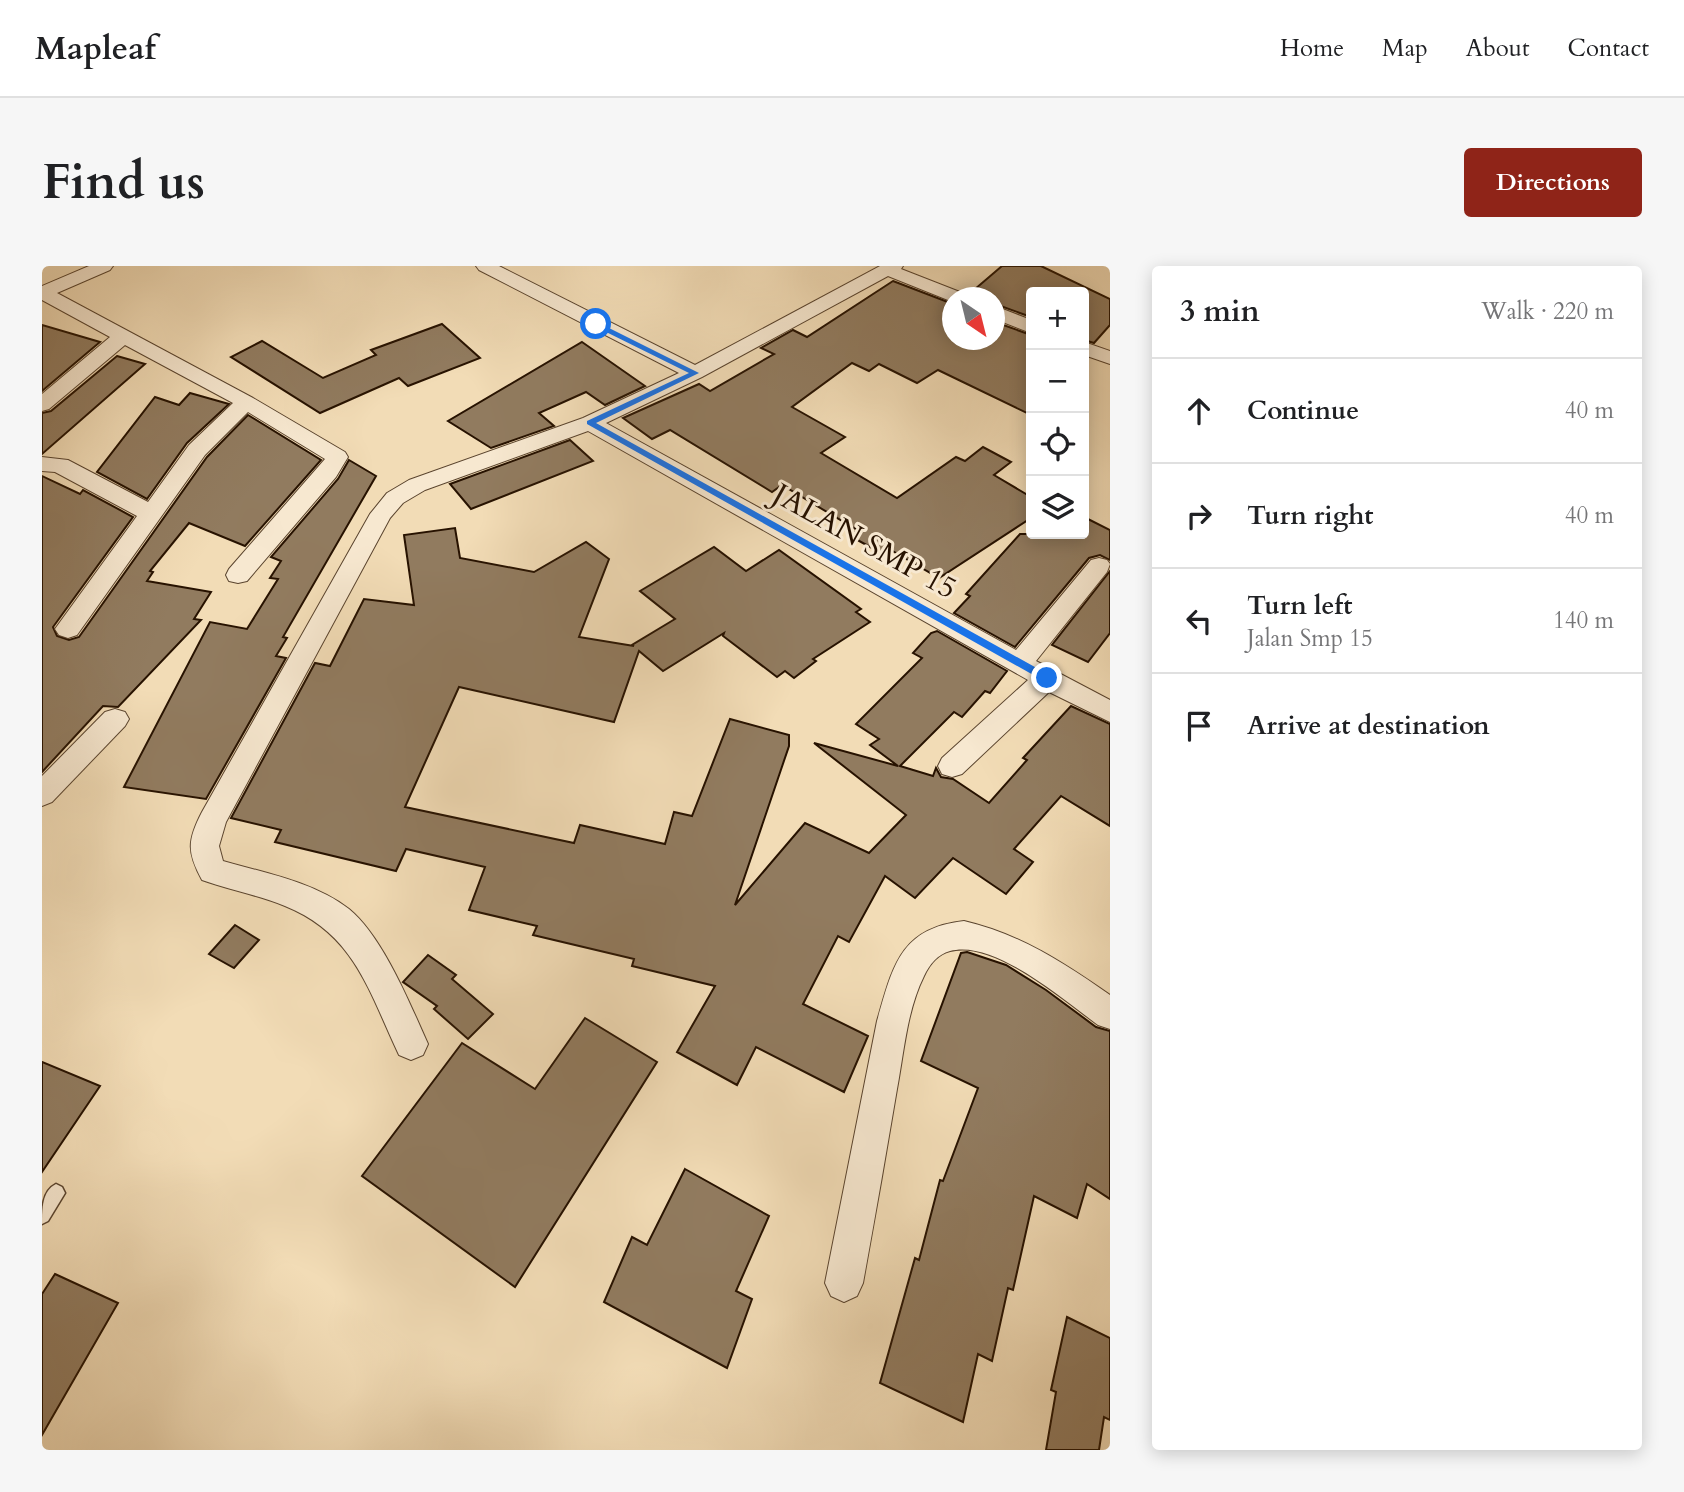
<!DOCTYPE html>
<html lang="en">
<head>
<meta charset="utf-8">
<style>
	:root { --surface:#fff; --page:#f6f6f6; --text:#202124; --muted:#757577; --line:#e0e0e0; --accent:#8f2418 }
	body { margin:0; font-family:Cardo,serif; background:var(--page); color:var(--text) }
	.controls { position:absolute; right:21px; top:21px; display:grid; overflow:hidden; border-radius:7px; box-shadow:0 4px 18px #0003 }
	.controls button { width:63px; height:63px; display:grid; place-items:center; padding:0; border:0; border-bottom:2px solid var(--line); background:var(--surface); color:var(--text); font:35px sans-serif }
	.compass { position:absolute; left:900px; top:21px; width:63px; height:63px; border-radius:50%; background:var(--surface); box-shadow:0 4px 18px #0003; rotate:145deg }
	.stop { position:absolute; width:21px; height:21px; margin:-16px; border:5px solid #1a73e8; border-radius:50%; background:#fff }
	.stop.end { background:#1a73e8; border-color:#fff; box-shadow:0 2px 7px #0008 }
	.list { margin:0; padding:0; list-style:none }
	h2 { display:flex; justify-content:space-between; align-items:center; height:91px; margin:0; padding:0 28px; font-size:30px }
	h2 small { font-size:23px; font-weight:400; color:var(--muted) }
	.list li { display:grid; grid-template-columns:46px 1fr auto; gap:21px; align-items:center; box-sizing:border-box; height:105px; padding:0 28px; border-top:2px solid var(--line) }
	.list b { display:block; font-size:26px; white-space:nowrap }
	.list p { margin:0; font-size:23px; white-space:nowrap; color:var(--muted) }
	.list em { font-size:23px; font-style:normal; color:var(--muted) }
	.icon { flex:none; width:38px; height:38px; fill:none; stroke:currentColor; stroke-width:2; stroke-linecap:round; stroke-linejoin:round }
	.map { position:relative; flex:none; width:1068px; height:1184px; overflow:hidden; border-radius:7px }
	header { display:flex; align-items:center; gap:42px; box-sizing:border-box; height:98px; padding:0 35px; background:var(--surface); border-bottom:2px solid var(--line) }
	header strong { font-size:33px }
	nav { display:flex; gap:38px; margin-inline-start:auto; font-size:24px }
	.intro { display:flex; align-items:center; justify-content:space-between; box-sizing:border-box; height:168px; padding:0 42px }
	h1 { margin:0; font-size:49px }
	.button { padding:18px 32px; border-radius:7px; background:var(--accent); color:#fff; font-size:24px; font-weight:700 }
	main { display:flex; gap:42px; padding:0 42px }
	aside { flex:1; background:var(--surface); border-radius:7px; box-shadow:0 4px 18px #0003 }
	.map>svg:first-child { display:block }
	.building { fill:#917b5f; stroke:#271200; stroke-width:2 }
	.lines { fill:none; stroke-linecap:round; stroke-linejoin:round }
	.lane-casing { stroke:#5a442e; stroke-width:3 }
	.street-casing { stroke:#5a442e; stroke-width:2 }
	.lane { fill:#f7e8d0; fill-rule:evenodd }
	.street { fill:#f7e8d0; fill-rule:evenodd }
	.route { fill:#1a73e8 }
	.labels { text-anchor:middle; stroke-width:6; stroke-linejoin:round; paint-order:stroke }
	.street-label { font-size:30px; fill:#271200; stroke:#f7e8d0 }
</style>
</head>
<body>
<header>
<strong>Mapleaf</strong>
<nav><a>Home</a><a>Map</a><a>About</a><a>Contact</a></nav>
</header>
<div class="intro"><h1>Find us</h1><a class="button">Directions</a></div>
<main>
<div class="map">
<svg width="1068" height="1184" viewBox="0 0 1068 1184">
	<rect width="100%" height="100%" fill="#f2dcb6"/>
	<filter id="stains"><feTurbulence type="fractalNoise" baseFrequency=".00286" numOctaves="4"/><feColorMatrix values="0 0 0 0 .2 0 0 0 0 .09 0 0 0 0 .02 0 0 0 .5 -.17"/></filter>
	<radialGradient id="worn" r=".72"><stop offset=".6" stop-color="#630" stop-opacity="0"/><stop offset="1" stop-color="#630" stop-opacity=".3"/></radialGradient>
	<g class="building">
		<path d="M960,0H999L1068,33V59L1052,77L1042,74V26H989V51L953,38V32H927L926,29Z"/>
		<path d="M851,15L911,38V74H953V56L989,69V149L896,104L875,117L837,98L827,105L810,97L750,141L803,171L779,187L855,232L914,191L923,195L941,181L969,196L952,209L989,231V252L897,312L847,283L841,288L808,270L815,264L740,219L730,226L628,164L610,173L581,152L657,118L668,125L732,88L719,82L751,64L765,71Z"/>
		<path d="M400,58L438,92L366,120L357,112L278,147L189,91L220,75L281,112L334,89L329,84Z"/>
		<path d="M0,59L58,76L0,125Z"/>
		<path d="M540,76L603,120L563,139L544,126L497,147L512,160L449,182L406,155Z"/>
		<path d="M75,90L103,98L0,188V147L9,145Z"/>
		<path d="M148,127L187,138L145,177L105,233L55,206L113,131L137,139Z"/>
		<path d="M206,149L279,194L203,280L147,257L108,305L111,306L105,315L169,326L152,353L159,354L76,441L61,440L0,506V210L38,228L41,224L91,251L11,361L15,370L27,374L37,371L165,191Z"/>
		<path d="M528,174L551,195L429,243L408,218Z"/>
		<path d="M307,194L334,210L241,371L245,372L234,390L244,392L164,533L82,521L168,356L205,363L236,313L228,312L239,295L229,291L296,213Z"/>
		<path d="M1042,251L1068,264V294L1058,289L1047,292L973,381L912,347L928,330L924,328L978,268H1042Z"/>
		<path d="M413,262L418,292L492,306L544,276L567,293L537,371L592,380L590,379L633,353L598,325L672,281L704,305L737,284L819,343L814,346L828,356L771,393L774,395L752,412L743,405L735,411L681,370L682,367L621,405L597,385L572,456L417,421L363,541L532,577L538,559L623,578L632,546L650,550L688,453L747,469V480L693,639L763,557L827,587L864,549L772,477L856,500L828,479L837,473L814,458L880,392L871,387L889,367L895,365L965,405L948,427L943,425L920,451L912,446L858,500L891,510L894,502L899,511L911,513L947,537L985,494L981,492L1029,440L1068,458V560L1019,530L972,583L991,596L964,628L911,592L873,632L843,610L807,676L796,670L761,738L826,770L802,826L714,781L695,819L635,786L673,720L590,700L592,693L491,669L495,660L427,644L443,601L364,583L354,605L233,576L239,564L189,552L273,397L288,400L322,333L372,339L362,269Z"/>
		<path d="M1068,305V367L1046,396L1010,379Z"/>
		<path d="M193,659L217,674L192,702L167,688Z"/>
		<path d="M925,686L964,699L1004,724L1054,761L1068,765V933L1045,918L1035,952L992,930L971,1024L966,1022L950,1095L936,1088L921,1156L838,1117L873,992L877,994L898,914L901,915L936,822L879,795L919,687Z"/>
		<path d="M386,689L414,709L410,713L451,748L426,773L392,743L395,740L361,716Z"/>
		<path d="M543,752L615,796L473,1021L320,910L420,777L493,823Z"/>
		<path d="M0,796L58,820L0,906Z"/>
		<path d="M643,903L727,950L694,1025L710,1033L685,1102L562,1036L590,971L605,979Z"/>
		<path d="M13,1008L76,1037L0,1169V1028Z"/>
		<path d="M1025,1051L1068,1072V1154L1062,1151L1057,1184H1004L1014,1126L1009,1124Z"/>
	</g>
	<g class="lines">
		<g class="lane-casing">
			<path id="lane" d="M14,918L20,921L23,927L6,955L0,958C0,943 0,925 14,918Z"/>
		</g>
		<g class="street-casing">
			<g id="street">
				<path d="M47,0H71L68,4L15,27L211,132L303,186L306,191L294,211L205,315L196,317L187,315L184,309L187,303L283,193L206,146L163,189L35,369L26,372L17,369L13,363L95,250L13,206L0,205V191L26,194L106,236L147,179L191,137L83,79L7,143L0,145V128L68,71L0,34V20Z"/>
				<path d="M434,0H457L653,99L838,0H861L859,3L923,28L925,32H911V36L846,10L660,111L564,157L974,384L1049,294L1057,292L1065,294L1068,298L1065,306L994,395L1068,434V456L1007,426L920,508L910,511L900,508L896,500L900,492L986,414L546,165L383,224L361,237L348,252L184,556L177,580L181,595C223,607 272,616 307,643C341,671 368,738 386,778L381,789L369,794L357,789C327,726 313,668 243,640C216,629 188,624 160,614C145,586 145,575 160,546L328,248L345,227L367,214L541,152L637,107L437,4Z"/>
				<path d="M953,40L989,54V67L953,53Z"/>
				<path d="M1042,76L1068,85V98L1042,89Z"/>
				<path d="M73,443L83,446L87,453L83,460L10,536L0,540V510L63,446Z"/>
				<path d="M922,655C978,668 1022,697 1068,729V763L1056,759C1022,734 952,673 908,685C896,688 887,699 882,710C865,744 862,786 855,823C844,888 833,952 821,1017L815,1030L802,1036L789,1030L783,1017L835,755C851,700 858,662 922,655Z"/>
			</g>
		</g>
		<use href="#lane" class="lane"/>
		<use href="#street" class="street"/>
	</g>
	<path class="route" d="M552,57H557L657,107L554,157L1009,410V415H1002L545,158V155L647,107L552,60Z"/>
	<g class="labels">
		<g class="street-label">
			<text transform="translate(823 275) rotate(29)" y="10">JALAN SMP 15</text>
		</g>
	</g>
	<rect width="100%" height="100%" filter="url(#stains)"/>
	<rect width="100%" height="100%" fill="url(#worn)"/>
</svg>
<div class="controls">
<button>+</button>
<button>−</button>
<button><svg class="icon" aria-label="locate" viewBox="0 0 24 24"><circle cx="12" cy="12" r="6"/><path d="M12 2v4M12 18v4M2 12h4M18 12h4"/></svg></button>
<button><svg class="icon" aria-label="layers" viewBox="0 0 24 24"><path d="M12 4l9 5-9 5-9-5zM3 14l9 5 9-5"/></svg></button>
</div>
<svg class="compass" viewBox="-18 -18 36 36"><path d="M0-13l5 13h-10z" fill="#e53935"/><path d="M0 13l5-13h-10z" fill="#757577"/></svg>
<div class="stop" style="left:554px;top:58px"></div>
<div class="stop end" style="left:1005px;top:412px"></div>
</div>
<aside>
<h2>3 min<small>Walk · 220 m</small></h2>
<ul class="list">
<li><svg class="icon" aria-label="ahead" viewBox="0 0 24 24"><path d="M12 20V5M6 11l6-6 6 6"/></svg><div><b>Continue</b></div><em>40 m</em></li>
<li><svg class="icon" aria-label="right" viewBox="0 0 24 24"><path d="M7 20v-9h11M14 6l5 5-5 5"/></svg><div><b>Turn right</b></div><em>40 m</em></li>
<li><svg class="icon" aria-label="left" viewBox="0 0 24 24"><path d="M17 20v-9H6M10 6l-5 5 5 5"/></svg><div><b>Turn left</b><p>Jalan Smp 15</p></div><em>140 m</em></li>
<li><svg class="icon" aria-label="arrive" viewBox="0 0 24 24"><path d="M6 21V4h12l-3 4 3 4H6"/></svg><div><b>Arrive at destination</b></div></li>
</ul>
</aside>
</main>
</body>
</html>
